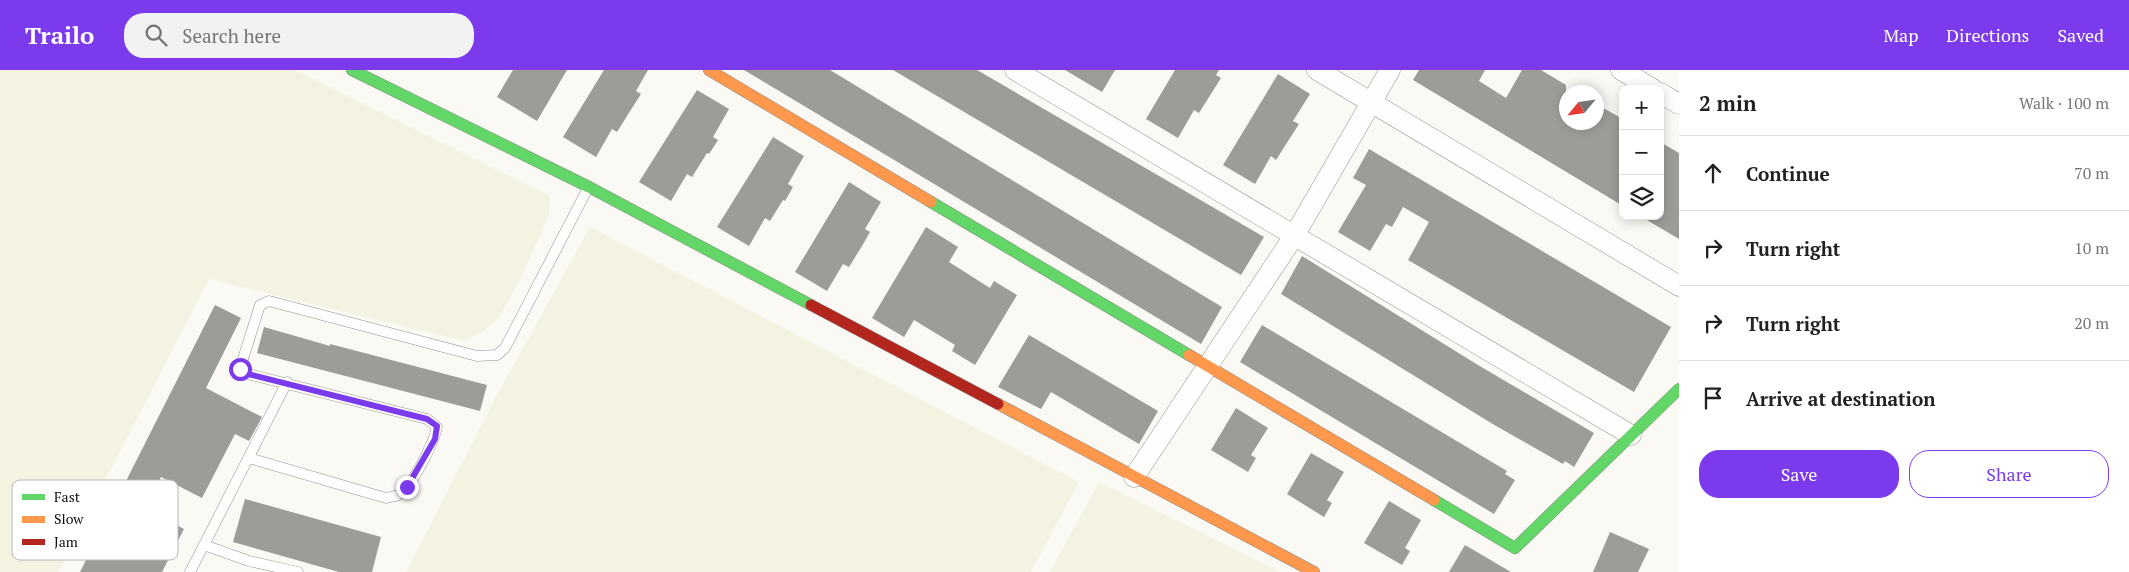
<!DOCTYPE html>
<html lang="en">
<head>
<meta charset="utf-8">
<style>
	:root { --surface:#fff; --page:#f2f2f2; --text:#202124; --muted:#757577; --line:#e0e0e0; --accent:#7c3aed }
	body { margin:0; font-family:"PT Serif",serif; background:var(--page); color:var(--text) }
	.controls { position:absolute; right:15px; top:15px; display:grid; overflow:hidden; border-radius:10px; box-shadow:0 2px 12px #0003 }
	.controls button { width:45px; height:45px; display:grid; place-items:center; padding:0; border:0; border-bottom:1px solid var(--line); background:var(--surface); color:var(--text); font:25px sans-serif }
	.compass { position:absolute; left:1559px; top:15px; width:45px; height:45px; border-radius:50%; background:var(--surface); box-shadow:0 2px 12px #0003; rotate:241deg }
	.stop { position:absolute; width:15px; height:15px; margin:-11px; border:4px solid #7c3aed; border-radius:50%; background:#fff }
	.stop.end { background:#7c3aed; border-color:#fff; box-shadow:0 1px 5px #0008 }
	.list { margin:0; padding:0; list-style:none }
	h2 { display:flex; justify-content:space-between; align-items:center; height:65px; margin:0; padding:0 20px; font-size:21px }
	h2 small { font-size:16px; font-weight:400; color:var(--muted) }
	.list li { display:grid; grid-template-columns:32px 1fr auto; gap:15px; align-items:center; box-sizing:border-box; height:75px; padding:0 20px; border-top:1px solid var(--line) }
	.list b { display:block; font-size:19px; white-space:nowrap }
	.list em { font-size:16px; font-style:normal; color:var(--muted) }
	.actions { display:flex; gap:10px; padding:15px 20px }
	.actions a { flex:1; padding:11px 0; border:1px solid var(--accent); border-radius:20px; text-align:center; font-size:18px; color:var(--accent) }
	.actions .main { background:var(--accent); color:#fff }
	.icon { flex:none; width:28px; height:28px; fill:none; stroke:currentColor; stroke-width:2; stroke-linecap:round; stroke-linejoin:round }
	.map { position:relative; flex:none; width:1679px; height:502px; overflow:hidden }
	header { display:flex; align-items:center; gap:30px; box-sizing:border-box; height:70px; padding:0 25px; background:var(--accent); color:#fff }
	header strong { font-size:24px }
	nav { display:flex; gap:28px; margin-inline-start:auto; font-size:18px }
	.search { width:350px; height:45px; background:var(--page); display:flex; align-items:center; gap:12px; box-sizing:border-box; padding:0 18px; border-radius:20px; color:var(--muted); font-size:19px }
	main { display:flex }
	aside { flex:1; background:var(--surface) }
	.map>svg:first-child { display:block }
	.farmland { fill:#f4f3e1 }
	.building { fill:#9d9c98 }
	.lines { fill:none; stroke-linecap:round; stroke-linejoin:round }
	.lane-casing { stroke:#949391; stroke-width:11 }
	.street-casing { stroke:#949391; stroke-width:21 }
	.fast-casing { stroke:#8a8a87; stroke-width:12 }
	.slow-casing { stroke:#8a8a87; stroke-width:12 }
	.jam-casing { stroke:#8a8a87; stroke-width:12 }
	.lane { stroke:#fefefd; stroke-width:10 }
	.street { stroke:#fefefd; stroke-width:20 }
	.fast { stroke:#63d668; stroke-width:11 }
	.slow { stroke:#ff974d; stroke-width:11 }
	.jam { stroke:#b3261e; stroke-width:11 }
	.route { stroke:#7c3aed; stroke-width:6 }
	.key { fill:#fff; stroke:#b6b6b6; stroke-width:1 }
	.key-label { font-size:14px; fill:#0d0d0d }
</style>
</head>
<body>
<header>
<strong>Trailo</strong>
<div class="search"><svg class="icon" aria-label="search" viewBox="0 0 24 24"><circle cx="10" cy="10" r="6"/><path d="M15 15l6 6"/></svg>Search here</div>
<nav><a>Map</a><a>Directions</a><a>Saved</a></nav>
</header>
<main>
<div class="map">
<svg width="1679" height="502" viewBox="0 0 1679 502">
	<rect width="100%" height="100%" fill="#faf9f3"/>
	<g class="farmland">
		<path d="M0,0H296L550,126L549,145L520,210L498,249L484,261L465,271L209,209L58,502H0Z"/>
		<path d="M590,157L1079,412L1031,502H406L498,323Z"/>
		<path d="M1099,412L1280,502H1050Z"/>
	</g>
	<g class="building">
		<path d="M513,0H567L537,51L497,27Z"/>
		<path d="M604,0H648L636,21L641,24L632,38L617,62L612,59L596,87L563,67Z"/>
		<path d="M744,0H830L1222,237L1201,274Z"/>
		<path d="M893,0H977L1264,167L1241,205Z"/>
		<path d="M1065,0H1115L1102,22Z"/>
		<path d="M1175,0H1219L1216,5L1221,8L1199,43L1194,40L1178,68L1146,49Z"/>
		<path d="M1419,0H1485L1479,11L1506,28L1522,0H1541L1566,15V52H1596V34L1623,49V136L1413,10Z"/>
		<path d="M1278,4L1310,24L1293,51L1299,54L1290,68L1276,90L1271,86L1255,114L1223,95Z"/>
		<path d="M697,20L729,39L713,67L718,70L709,84L707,83L692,107L687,104L671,131L639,112Z"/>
		<path d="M773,67L804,86L788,114L793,117L785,131L783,130L770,151L765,148L749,176L717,157Z"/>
		<path d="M1660,72L1679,83V169L1640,146H1660Z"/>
		<path d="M1369,79L1671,257L1634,322L1408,190L1429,152L1403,137L1392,157L1386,154L1370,181L1338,162L1366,115L1353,108Z"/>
		<path d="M849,112L881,132L865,159L870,162L862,176L849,197L843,194L827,221L795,202Z"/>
		<path d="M926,157L958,177L949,192L990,218L994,211L1017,225L975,295L952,281L955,275L914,250L904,267L872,248Z"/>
		<path d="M1302,186L1478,295L1594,363L1574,397L1565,391L1563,394L1491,353L1281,224Z"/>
		<path d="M215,235L241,248L206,318L262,347L249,371L235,364L202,428L161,407L145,439L184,459L162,502H80Z"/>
		<path d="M1262,255L1507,401L1505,404L1515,410L1494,444L1240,292Z"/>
		<path d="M264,257L330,276V274L487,315L480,341L257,283Z"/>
		<path d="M1029,265L1158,341L1139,374L1051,322L1041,339L998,317Z"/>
		<path d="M1236,338L1268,358L1251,385L1256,388L1248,402L1211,380Z"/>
		<path d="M1311,383L1344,402L1327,430L1332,433L1324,447L1287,424Z"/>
		<path d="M245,429L381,467L372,502H339L233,472Z"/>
		<path d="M1389,431L1421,450L1405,478L1410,481L1402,495L1364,473Z"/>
		<path d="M1610,462L1649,479L1638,502H1593Z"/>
		<path d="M1465,475L1511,502H1449Z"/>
	</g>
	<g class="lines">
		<g class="lane-casing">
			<g id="lane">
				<path d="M249,388L386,428C389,427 394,427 398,425C412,418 434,372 437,357L427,349L244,303L240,299L242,292L260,235L269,231L477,286L497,285L505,278L588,118"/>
				<path d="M204,475L287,312"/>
				<path d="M190,502L204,475L249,491L298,502"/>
			</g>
		</g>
		<g class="street-casing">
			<g id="street">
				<path d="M1015,0L1631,365"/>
				<path d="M1317,0L1679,216"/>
				<path d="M1621,0L1653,19"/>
				<path d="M1660,23L1679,34"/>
				<path d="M1134,407L1294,166L1390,0"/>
			</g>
		</g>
		<g class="fast-casing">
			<g id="fast">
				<path d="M352,0L589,117L811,235"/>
				<path d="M931,132L1189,285"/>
				<path d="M1434,430L1515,478L1679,319"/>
			</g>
		</g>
		<g class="slow-casing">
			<g id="slow">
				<path d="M709,0L931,132"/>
				<path d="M1189,285L1434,430"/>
				<path d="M998,334L1314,502"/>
			</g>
		</g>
		<g class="jam-casing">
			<path id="jam" d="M811,235L998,334"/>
		</g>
		<use href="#lane" class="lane"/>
		<use href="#street" class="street"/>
		<use href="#fast" class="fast"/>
		<use href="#slow" class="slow"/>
		<use href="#jam" class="jam"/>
	</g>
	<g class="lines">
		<path class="route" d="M240,299L244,303L427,349L437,356L435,369L407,417"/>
	</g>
	<rect x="12" y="410" width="166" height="80" rx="8" class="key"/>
	<rect x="22" y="424" width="23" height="6" fill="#63d668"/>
	<rect x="22" y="446" width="23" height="7" fill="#ff974d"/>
	<rect x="22" y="469" width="23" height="6" fill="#b3261e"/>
	<g class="key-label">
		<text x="54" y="432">Fast</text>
		<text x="54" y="454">Slow</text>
		<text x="54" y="477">Jam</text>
	</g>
</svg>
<div class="controls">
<button>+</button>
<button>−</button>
<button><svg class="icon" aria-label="layers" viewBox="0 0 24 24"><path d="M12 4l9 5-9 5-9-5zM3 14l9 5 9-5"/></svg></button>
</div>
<svg class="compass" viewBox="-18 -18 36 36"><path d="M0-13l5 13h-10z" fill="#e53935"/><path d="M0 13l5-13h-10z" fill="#757577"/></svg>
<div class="stop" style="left:240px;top:299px"></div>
<div class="stop end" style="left:407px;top:417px"></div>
</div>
<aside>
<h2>2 min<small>Walk · 100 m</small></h2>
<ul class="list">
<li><svg class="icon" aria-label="ahead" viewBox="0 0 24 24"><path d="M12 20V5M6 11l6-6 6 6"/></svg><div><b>Continue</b></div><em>70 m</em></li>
<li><svg class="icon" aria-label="right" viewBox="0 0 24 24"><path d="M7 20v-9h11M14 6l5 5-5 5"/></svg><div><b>Turn right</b></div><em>10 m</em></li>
<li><svg class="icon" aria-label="right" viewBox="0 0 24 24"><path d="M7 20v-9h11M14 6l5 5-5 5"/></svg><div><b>Turn right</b></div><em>20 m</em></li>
<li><svg class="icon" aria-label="arrive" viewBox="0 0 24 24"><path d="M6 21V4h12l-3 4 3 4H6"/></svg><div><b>Arrive at destination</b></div></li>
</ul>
<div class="actions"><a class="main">Save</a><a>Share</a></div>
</aside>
</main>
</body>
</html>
